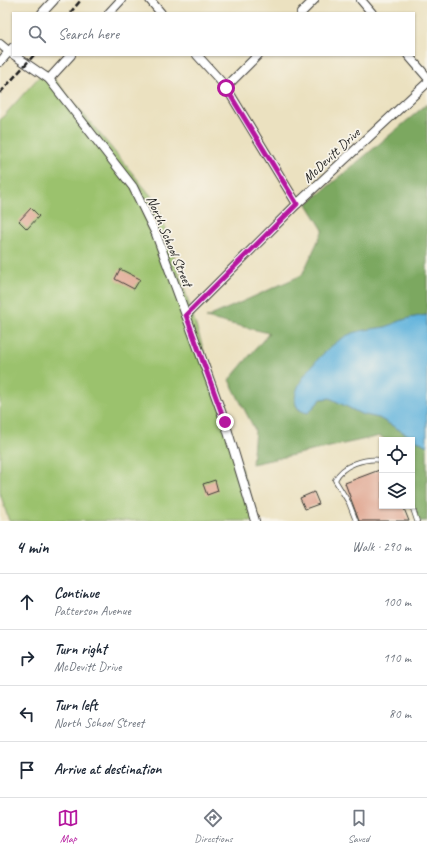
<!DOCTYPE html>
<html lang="en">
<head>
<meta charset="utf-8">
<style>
	:root { --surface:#fff; --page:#f2f2f3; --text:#1f2937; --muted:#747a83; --line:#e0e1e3; --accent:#b5179e }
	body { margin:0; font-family:Caveat,sans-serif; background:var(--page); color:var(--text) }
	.controls { position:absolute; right:12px; bottom:12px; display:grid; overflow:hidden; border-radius:0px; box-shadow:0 1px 3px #0004 }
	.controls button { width:36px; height:36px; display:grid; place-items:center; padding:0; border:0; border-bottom:1px solid var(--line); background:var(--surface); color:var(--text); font:20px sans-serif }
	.stop { position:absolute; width:12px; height:12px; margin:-9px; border:3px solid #b5179e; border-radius:50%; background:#fff }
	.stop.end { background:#b5179e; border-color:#fff; box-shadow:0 1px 4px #0008 }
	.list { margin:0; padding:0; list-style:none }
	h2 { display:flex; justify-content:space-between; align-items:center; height:52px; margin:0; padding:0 16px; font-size:17px }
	h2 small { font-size:13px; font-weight:400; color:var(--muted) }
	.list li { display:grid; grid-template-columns:26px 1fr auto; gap:12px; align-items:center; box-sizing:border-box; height:56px; padding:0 16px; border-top:1px solid var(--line) }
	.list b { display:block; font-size:15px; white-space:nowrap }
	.list p { margin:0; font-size:13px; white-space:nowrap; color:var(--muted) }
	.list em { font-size:13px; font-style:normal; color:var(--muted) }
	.icon { flex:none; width:22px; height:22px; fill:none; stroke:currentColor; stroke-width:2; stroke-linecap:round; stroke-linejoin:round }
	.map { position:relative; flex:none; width:427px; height:521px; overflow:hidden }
	.search { position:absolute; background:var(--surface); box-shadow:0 1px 3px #0004; left:12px; right:12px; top:12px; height:44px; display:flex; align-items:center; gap:10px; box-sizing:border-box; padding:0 14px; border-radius:0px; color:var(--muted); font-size:15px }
	.sheet { height:276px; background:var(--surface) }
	nav { display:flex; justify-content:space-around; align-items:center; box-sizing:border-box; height:56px; border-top:1px solid var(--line); background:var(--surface); font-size:11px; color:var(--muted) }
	nav a { display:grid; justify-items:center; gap:2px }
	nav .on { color:var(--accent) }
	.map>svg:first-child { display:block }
	.green { fill:#9bc26d; stroke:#5c6f44 }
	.forest { fill:#7ca860; stroke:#4c623e }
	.water { fill:#62b4dd; stroke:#3f687c }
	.building { fill:#e0a691 }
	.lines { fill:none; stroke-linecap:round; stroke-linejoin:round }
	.service-casing { stroke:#3b3a35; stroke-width:5.5 }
	.minor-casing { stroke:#3b3a35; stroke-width:10 }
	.service { stroke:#fff; stroke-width:4 }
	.minor { stroke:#fff; stroke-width:8 }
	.rail { stroke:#1c1c1c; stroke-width:2.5; stroke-dasharray:6 3; stroke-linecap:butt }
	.route { stroke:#b5179e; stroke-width:5 }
	.labels { text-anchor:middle; stroke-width:3.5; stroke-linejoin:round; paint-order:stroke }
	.street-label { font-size:14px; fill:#1c1c1c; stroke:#f7f3e8 }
</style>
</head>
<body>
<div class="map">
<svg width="427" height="521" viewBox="0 0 427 521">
	<rect width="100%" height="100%" fill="#f7f3e8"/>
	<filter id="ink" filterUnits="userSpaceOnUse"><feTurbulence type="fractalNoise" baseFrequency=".025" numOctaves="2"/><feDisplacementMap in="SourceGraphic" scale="8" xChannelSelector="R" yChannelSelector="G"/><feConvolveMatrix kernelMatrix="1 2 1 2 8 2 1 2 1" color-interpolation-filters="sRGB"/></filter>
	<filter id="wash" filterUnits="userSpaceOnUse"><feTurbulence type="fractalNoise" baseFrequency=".012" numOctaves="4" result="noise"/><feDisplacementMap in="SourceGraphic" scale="16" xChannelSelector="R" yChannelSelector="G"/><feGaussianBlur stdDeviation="0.9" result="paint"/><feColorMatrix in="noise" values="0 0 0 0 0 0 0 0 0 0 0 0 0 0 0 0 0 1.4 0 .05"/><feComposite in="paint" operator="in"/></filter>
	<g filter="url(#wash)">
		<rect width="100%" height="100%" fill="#ebe1c0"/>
		<path class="green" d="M46,69L157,203L258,521H9L0,493V120Z"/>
		<path class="forest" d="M427,104V315L406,319L387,327L367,330L342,339L307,372L296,405L299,410L310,411L321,399L330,398L361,414L379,418L427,446V521H417L412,499V440H386L380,436L252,464L255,430L229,380L269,333L206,318L302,275L323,230L307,204Z"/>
		<path class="water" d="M427,315V446L379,418L361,414L330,398L321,399L308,413C285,409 298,382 308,371C317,359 333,343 346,336C358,330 373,329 385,327C392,325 399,321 406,319C413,317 420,316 427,315Z"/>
		<g id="blocks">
			<g class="building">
				<path d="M31,208L39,216L27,229L19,221Z"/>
				<path d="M120,269L140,279L134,289L115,279Z"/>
				<path d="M382,469V506H403L409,521H359L345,483Z"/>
				<path d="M215,480L218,491L207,495L203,484Z"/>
				<path d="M314,492L319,504L305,509L300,498Z"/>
			</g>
		</g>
	</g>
	<g filter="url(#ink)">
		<use href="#blocks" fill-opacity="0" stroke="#3b3a35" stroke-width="1"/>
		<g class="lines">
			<g class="service-casing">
				<g id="service">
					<path d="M412,506L417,521"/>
					<path d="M356,521L349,503L335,480C343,464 365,458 382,460"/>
				</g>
			</g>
			<g class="minor-casing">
				<g id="minor">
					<path d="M150,0L161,13"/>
					<path d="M361,0L372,13"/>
					<path d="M42,13L54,0"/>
					<path d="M109,13L121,0"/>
					<path d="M301,13L314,0"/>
					<path d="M0,44L12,54"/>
					<path d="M14,55L49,79L133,187L156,234L186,315L225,422L255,521"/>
					<path d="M197,55L226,87L297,204"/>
					<path d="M408,55L427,77"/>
					<path d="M0,62L13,47"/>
					<path d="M49,79L71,55"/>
					<path d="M226,87L258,55"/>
					<path d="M186,315L297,204L427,83"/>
				</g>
			</g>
			<use href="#service" class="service"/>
			<use href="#minor" class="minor"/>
			<g class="rail">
				<path d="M70,13L81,0"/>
				<path d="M0,93L34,55"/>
			</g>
		</g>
	</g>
	<g class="lines" filter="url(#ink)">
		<path class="route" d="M225,422L186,315L297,204L226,88"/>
	</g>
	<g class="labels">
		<g class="street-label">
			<text transform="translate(331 155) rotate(-43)" y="5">McDevitt Drive</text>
			<text transform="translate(170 241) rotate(67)" y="5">North School Street</text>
		</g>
	</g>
</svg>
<div class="controls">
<button><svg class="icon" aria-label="locate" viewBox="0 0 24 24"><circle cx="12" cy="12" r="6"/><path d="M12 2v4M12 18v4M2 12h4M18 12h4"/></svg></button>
<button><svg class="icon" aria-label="layers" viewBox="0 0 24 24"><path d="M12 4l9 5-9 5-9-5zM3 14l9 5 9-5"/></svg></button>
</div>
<div class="stop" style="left:226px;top:88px"></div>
<div class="stop end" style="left:225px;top:422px"></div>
<div class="search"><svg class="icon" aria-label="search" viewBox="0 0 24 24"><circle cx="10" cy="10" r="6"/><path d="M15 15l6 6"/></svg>Search here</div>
</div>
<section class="sheet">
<h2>4 min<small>Walk · 290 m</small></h2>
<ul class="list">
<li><svg class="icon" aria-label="ahead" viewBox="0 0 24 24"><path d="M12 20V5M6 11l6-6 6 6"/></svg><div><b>Continue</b><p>Patterson Avenue</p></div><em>100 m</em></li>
<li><svg class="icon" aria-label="right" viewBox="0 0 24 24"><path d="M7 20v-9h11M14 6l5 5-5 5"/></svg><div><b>Turn right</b><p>McDevitt Drive</p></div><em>110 m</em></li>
<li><svg class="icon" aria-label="left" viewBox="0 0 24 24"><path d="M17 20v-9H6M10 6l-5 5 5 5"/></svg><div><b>Turn left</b><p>North School Street</p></div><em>80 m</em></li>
<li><svg class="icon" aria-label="arrive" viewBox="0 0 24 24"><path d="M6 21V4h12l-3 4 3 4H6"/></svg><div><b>Arrive at destination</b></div></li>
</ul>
</section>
<nav>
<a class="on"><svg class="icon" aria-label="map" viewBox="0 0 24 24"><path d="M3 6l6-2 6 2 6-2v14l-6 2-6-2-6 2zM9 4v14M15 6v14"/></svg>Map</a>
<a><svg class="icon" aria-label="directions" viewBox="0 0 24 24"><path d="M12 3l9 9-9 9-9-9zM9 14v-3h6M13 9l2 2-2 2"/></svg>Directions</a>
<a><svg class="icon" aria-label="saved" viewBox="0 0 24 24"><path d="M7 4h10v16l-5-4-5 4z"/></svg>Saved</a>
</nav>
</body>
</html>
